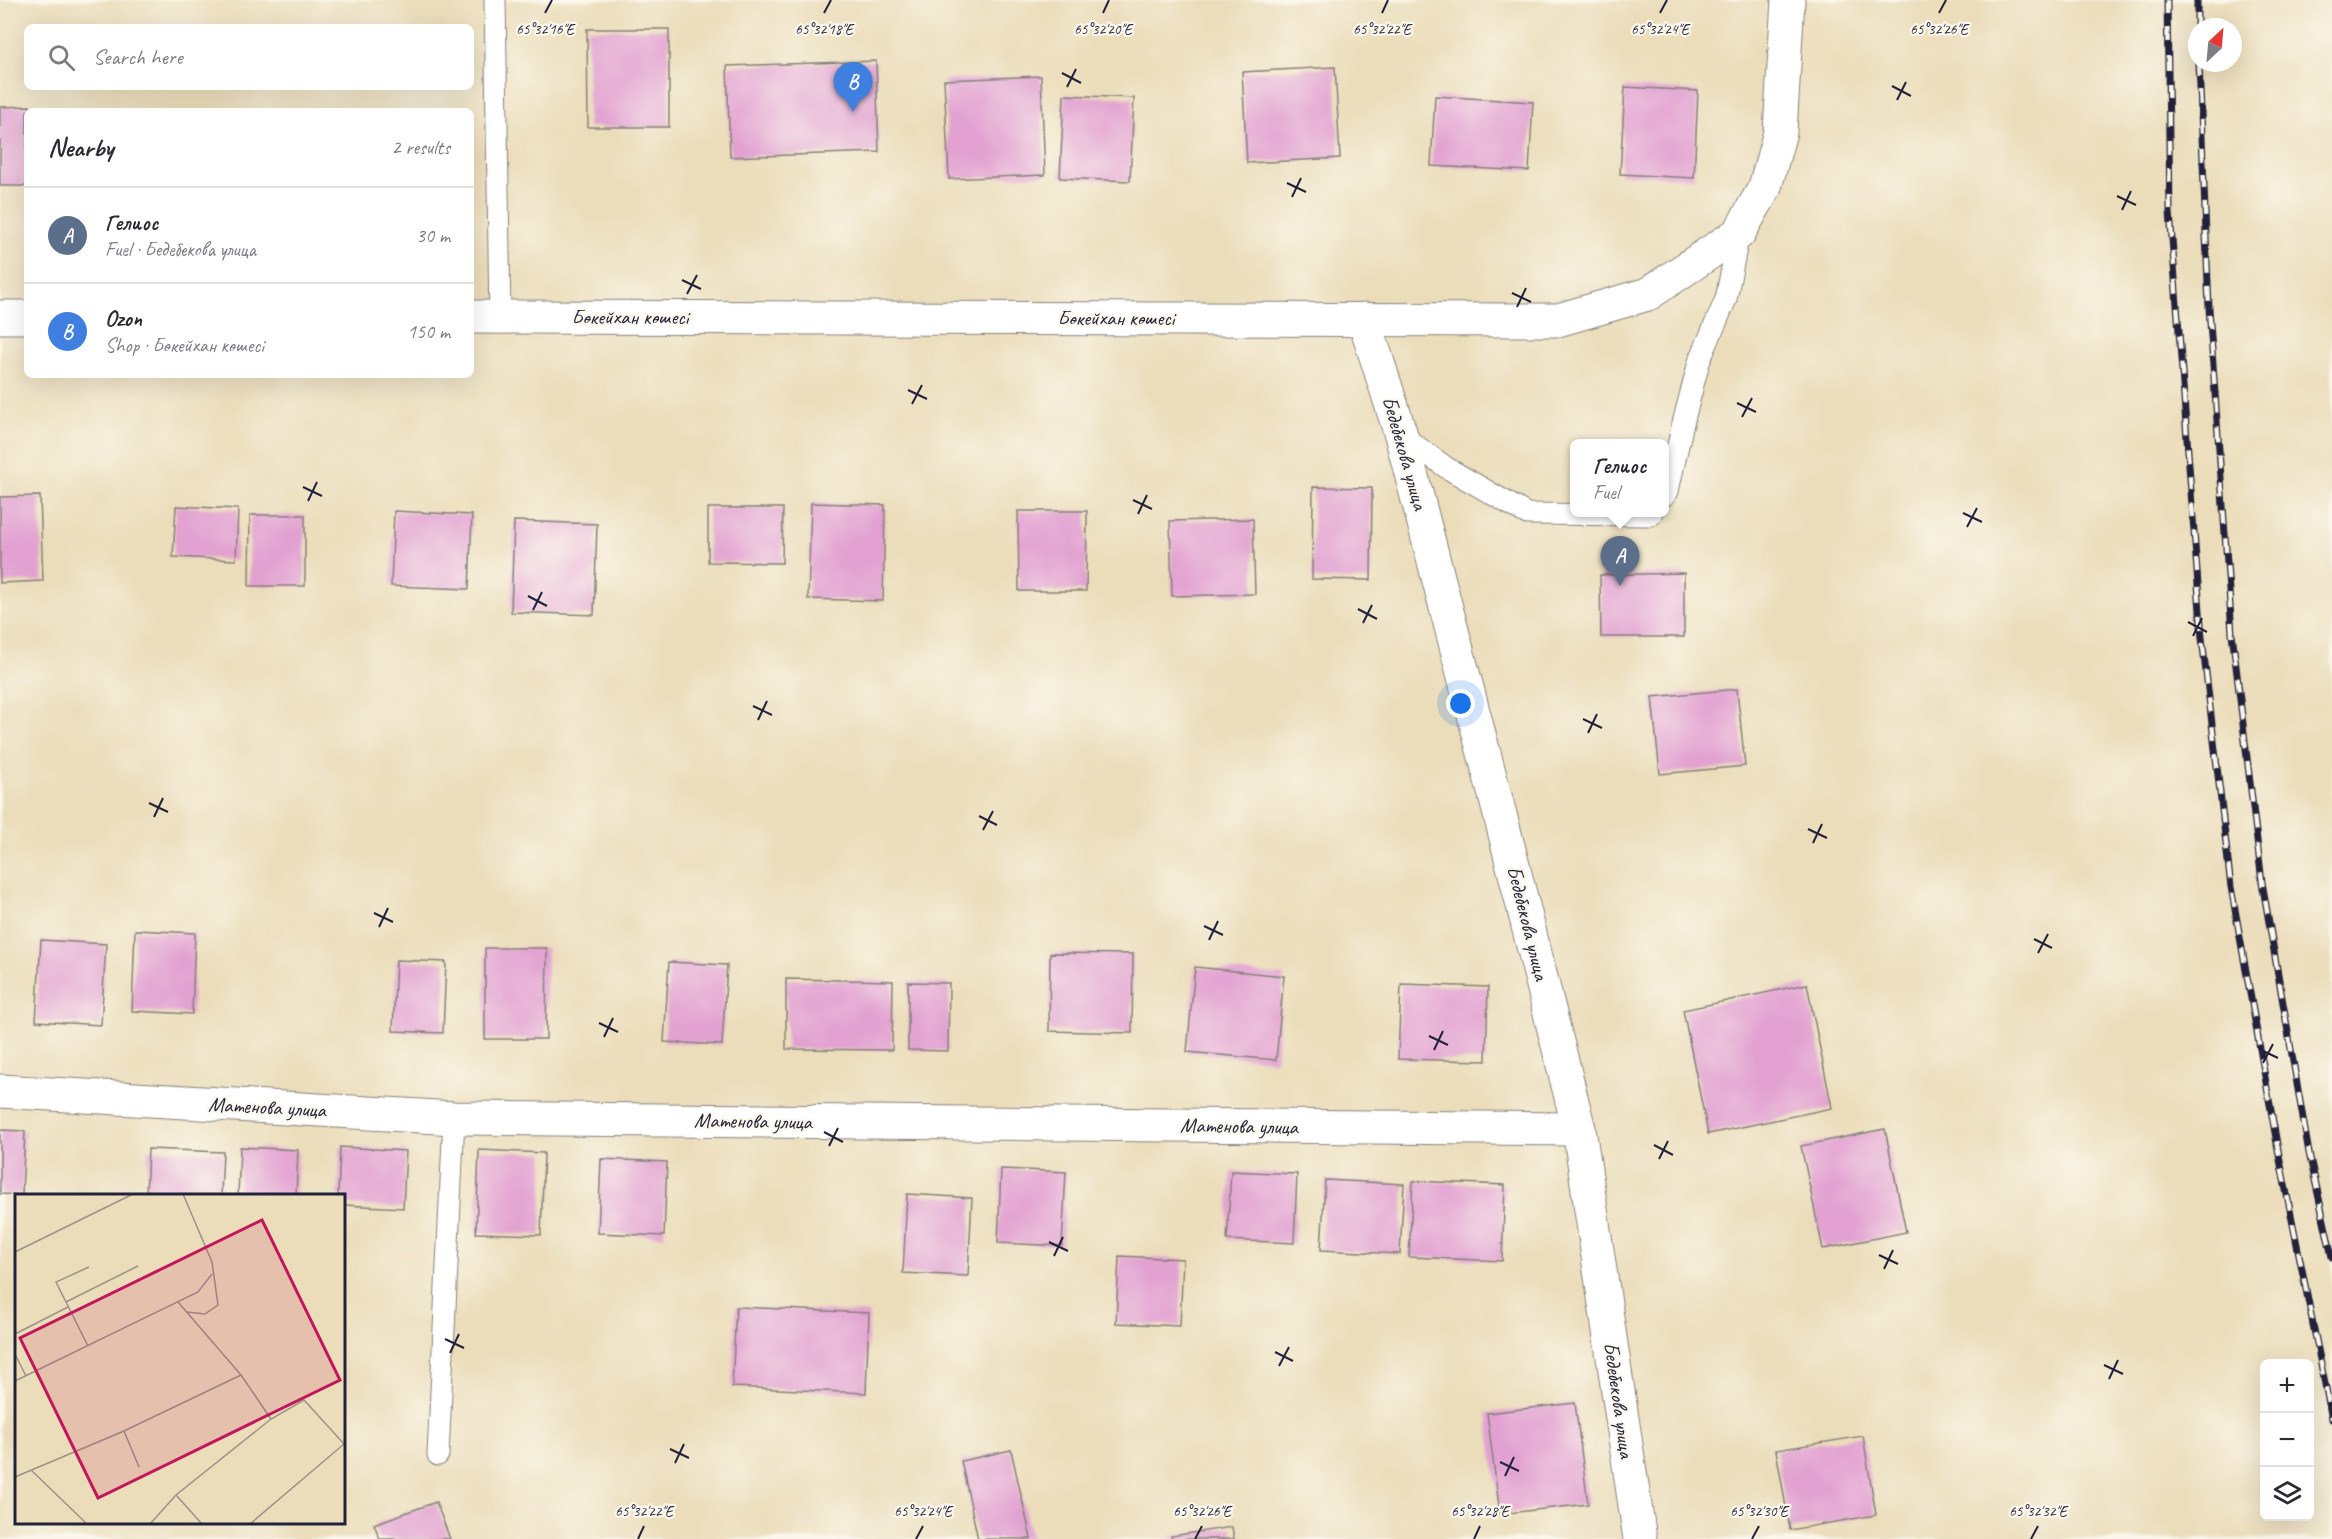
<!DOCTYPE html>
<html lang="en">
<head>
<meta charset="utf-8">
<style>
	:root { --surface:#fff; --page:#f2f2f3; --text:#2b2b33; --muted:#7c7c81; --line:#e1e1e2; --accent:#d1495b }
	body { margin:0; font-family:Caveat,sans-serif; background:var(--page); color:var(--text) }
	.controls { position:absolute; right:18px; bottom:18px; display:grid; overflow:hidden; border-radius:9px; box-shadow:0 6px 24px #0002 }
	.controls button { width:54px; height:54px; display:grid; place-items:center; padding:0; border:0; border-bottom:2px solid var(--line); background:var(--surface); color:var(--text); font:30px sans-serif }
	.compass { position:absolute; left:2188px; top:18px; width:54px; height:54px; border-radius:50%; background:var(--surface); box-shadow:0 6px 24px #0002; rotate:26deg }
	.you { position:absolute; left:1461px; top:704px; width:21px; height:21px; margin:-15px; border:4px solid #fff; border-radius:50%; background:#1a73e8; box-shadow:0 0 0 9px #1a73e833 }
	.badge { display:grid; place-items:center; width:39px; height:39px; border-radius:50%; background:var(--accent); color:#fff; font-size:20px; font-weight:700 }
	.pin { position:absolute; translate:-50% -50px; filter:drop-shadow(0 2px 3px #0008) }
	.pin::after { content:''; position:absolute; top:32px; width:21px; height:18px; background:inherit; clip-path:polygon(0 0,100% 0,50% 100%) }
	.popup { position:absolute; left:1570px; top:439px; width:99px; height:78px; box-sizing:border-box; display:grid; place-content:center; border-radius:9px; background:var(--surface); filter:drop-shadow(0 2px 4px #0005); font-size:20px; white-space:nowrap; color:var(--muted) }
	.popup b { font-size:22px; color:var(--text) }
	.popup::after { content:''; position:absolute; left:50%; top:100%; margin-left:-12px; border:12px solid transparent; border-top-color:var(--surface) }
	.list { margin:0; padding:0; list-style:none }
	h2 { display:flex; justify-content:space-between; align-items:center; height:78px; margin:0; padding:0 24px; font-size:26px }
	h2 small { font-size:20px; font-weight:400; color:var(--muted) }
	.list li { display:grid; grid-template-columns:39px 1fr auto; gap:18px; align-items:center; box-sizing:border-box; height:96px; padding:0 24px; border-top:2px solid var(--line) }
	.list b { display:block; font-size:22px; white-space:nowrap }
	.list p { margin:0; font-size:20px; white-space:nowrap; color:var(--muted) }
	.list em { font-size:20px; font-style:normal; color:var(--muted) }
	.icon { flex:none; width:33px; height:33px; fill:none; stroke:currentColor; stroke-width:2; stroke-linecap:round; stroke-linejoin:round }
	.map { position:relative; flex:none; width:2332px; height:1539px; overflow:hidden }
	.search { position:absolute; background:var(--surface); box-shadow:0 6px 24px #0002; left:24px; top:24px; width:450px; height:66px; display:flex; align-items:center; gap:15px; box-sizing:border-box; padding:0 21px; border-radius:9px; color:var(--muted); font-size:22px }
	.panel { position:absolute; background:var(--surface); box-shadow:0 6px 24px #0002; left:24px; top:108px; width:450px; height:270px; border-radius:9px }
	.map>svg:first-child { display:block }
	.building { fill:#e2a1d1 }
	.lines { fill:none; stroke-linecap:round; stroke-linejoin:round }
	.lane-casing { stroke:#86807a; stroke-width:23 }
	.street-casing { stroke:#86807a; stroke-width:35 }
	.secondary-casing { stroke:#86807a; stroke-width:35 }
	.lane { stroke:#fff; stroke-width:21 }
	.street { stroke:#fff; stroke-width:33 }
	.secondary { stroke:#fff; stroke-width:33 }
	.rail-casing { stroke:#22223b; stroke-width:7 }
	.rail { stroke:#fbf7ec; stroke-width:4.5; stroke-dasharray:14; stroke-linecap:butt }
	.ticks { fill:none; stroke:#22223b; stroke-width:2 }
	.labels { text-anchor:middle; stroke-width:4.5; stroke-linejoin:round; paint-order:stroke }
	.street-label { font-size:21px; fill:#22223b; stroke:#fbf7ec }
	.inset-road { fill:none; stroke:#9b9287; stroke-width:1.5 }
	.view { fill:#c2185b; fill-opacity:0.15; stroke:#c2185b; stroke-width:3 }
	.inset-edge { fill:none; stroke:#22223b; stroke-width:3 }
	.ticks-label { font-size:15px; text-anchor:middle; fill:#22223b; stroke:#fbf7ec; stroke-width:4.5; stroke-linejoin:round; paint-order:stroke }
</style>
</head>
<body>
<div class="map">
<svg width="2332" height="1539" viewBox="0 0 2332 1539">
	<rect width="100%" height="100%" fill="#fbf7ec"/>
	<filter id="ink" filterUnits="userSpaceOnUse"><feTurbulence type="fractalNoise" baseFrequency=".0167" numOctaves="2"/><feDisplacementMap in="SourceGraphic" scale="12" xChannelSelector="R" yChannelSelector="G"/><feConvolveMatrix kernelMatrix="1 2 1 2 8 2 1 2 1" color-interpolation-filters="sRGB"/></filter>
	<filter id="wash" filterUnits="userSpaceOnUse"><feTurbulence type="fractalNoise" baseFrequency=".008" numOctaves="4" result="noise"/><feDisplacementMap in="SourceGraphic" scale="24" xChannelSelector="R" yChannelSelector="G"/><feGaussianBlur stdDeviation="1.35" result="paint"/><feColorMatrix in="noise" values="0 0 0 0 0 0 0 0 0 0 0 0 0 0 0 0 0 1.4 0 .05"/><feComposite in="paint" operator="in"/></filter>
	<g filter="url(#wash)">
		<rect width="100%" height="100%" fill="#ebddba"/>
		<g id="blocks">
			<g class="building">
				<path d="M587,29H669V127H588Z"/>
				<path d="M876,61L879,152L730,157L727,66Z"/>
				<path d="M1335,67L1340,158L1247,163L1242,72Z"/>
				<path d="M1041,76L1045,175L949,179L944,80Z"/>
				<path d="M1625,87L1698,91L1694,178L1620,174Z"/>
				<path d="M1064,95L1134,98L1130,181L1060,178Z"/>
				<path d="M1435,96L1533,102L1529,171L1431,166Z"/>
				<path d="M30,106V111H27V186H0V107Z"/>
				<path d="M1313,487L1372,488L1371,580L1312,579Z"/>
				<path d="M40,496L43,581L0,583V497Z"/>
				<path d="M811,503L885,505L883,601L808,599Z"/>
				<path d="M176,506L238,509L236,560L173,557Z"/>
				<path d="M708,508H783L782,563L708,562Z"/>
				<path d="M394,511L472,515L469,589L391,586Z"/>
				<path d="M1018,511H1087L1086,591H1019Z"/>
				<path d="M250,515H305V586H249Z"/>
				<path d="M1253,519L1255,594L1172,596L1170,521Z"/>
				<path d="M514,521L597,524L594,615L511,612Z"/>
				<path d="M1684,573V637H1601L1600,575Z"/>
				<path d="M1737,689L1745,766L1660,774L1652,697Z"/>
				<path d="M135,930L195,933L192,1014L132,1011Z"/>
				<path d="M41,940L106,944L101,1025L36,1021Z"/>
				<path d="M485,948H547L546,1039H485Z"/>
				<path d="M1050,953L1133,954L1132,1033L1049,1031Z"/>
				<path d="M396,960L446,962L443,1033L393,1031Z"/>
				<path d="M669,962L727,965L722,1045L664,1042Z"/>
				<path d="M1195,967L1284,976L1276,1060L1187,1052Z"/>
				<path d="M786,979L893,981L892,1050L786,1049Z"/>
				<path d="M908,982L949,983L948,1051L908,1050Z"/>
				<path d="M1401,984L1488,987L1486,1061L1398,1059Z"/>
				<path d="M1807,984L1832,1108L1708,1134L1683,1010Z"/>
				<path d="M1885,1129L1906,1232L1823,1249L1801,1146Z"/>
				<path d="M0,1130L25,1131L22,1195L0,1194Z"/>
				<path d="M240,1147L298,1150L296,1196H238Z"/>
				<path d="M340,1147L406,1151L403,1208L344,1205V1196H338Z"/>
				<path d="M148,1149L223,1152L221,1196H146Z"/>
				<path d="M479,1150L544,1153L541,1235L476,1233Z"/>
				<path d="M601,1159L667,1162L664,1236L598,1233Z"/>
				<path d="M1001,1169L1066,1172L1062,1246L998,1243Z"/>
				<path d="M1231,1171L1297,1174L1294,1243L1227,1240Z"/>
				<path d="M1325,1180L1404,1184L1400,1254L1321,1250Z"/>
				<path d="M1413,1181L1505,1185L1502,1261L1409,1257Z"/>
				<path d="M907,1194L972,1198L968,1276L903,1273Z"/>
				<path d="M1119,1256L1183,1259L1180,1326L1116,1323Z"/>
				<path d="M736,1307L869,1313L866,1393L732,1387Z"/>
				<path d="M1575,1403L1588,1504L1500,1514L1487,1413Z"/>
				<path d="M1863,1436L1876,1515L1790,1530L1776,1450Z"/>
				<path d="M1011,1450L1031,1539H978L961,1461Z"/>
				<path d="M436,1502L450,1539H380L374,1524Z"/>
				<path d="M1232,1527L1234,1539H1172L1171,1536Z"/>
			</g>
		</g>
	</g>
	<g filter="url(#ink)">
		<use href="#blocks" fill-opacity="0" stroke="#86807a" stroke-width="1.5"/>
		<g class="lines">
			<g class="lane-casing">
				<g id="lane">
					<path d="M495,0L500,317"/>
					<path d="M1401,435L1447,468L1527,514L1651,515L1652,512"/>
					<path d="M1665,495L1668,491L1682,427L1699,362L1726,299L1739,233"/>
					<path d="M438,1455L454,1118"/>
				</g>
			</g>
			<g class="street-casing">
				<g id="street">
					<path d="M1364,319L1401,435L1504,830L1579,1129L1640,1539"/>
					<path d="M0,1091L454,1118L1579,1129"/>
				</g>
			</g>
			<g class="secondary-casing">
				<g id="secondary">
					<path d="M0,317H27"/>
					<path d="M471,317L1558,320L1648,294L1739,233L1765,187L1780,132L1788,0"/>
				</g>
			</g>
			<use href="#lane" class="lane"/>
			<use href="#street" class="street"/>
			<use href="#secondary" class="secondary"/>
			<g class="rail-casing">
				<g id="rail">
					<path d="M2167,0L2170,212L2202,638L2231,887L2279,1155L2332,1419"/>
					<path d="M2197,27V0"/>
					<path d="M2199,63L2209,308L2232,633L2262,882L2309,1153L2332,1257"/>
				</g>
			</g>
			<use href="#rail" class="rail"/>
		</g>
	</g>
	<path class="ticks" d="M545,13L552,0M824,13L831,0M1103,13L1109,0M1382,13L1388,0M1660,13L1667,0M1939,13L1946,0M1062,73L1081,83M1892,86L1911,96M1067,87L1076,69M1897,100L1906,82M1287,183L1306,192M2117,196L2136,205M1292,197L1301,178M2122,210L2131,191M682,280L701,289M1512,293L1531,302M687,294L697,275M1517,307L1526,288M908,390L927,399M1737,403L1756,412M912,404L922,385M1742,417L1752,398M303,487L322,496M1133,500L1152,509M308,501L317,482M1963,513L1982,522M1138,514L1147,495M1967,527L1977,508M528,596L547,606M1358,609L1377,619M533,610L542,592M2188,622L2207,632M1363,623L1372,605M2193,636L2202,618M753,706L772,715M1583,719L1602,728M758,720L767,701M1588,733L1597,714M149,803L168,812M979,816L997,825M154,817L163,798M1808,829L1827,838M983,830L993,811M1813,843L1822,824M374,913L393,922M1204,926L1223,935M379,927L388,908M2034,939L2052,948M1209,940L1218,921M2038,953L2048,934M599,1023L618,1032M1429,1036L1448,1045M604,1037L613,1018M2259,1049L2278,1058M1434,1050L1443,1031M2263,1063L2273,1044M824,1132L843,1142M1654,1145L1673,1155M829,1146L838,1128M1659,1159L1668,1141M1049,1242L1068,1251M1879,1255L1898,1264M1054,1256L1063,1237M1884,1269L1893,1250M445,1339L464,1348M1275,1352L1293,1361M450,1353L459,1334M2104,1365L2123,1374M1279,1366L1289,1347M2109,1379L2118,1360M670,1449L689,1458M1500,1462L1519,1471M675,1463L684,1444M1505,1476L1514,1457M638,1539L644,1526M916,1539L923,1526M1195,1539L1202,1526M1474,1539L1480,1526M1752,1539L1759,1526M2031,1539L2038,1526"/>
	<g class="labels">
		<g class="street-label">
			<text x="630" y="324">Бөкейхан көшесі</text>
			<text x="1116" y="325">Бөкейхан көшесі</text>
			<text transform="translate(1405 453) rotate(74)" y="7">Бедебекова улица</text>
			<text transform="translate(1528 923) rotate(76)" y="7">Бедебекова улица</text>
			<text transform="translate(267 1107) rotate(3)" y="7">Матенова улица</text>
			<text transform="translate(753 1121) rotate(1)" y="7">Матенова улица</text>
			<text transform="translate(1239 1126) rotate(1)" y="7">Матенова улица</text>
			<text transform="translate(1619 1400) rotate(82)" y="7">Бедебекова улица</text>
		</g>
	</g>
	<g transform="translate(15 1194)">
		<rect width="330" height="330" fill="#ebddba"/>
		<path class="inset-road" d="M168,0L197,68L203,111L190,120L172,118M0,58L118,0M51,108L123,72M163,108L226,181L256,225M0,140L53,113M73,152L41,88L74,73M0,160L11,182M0,187L183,98L197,80M109,237L124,273M16,276L72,330M0,283L109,237L226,181M161,301L187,330M135,330L161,301L256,225L289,206L330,251M235,330L329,250"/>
		<path class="view" d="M247,26L325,186L83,304L5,144Z"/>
		<rect width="330" height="330" class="inset-edge"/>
	</g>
	<g class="ticks-label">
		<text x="545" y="34">65°32'16"E</text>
		<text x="824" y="34">65°32'18"E</text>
		<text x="1103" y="34">65°32'20"E</text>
		<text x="1382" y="34">65°32'22"E</text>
		<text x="1660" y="34">65°32'24"E</text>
		<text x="1939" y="34">65°32'26"E</text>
		<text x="644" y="1516">65°32'22"E</text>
		<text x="923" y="1516">65°32'24"E</text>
		<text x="1202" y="1516">65°32'26"E</text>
		<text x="1480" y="1516">65°32'28"E</text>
		<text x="1759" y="1516">65°32'30"E</text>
		<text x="2038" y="1516">65°32'32"E</text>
	</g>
</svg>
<div class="controls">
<button>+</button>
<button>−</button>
<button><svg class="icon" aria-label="layers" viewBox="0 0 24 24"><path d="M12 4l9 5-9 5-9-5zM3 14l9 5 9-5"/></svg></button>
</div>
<svg class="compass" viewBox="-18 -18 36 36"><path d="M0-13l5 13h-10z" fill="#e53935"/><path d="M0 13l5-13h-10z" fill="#7c7c81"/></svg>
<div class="you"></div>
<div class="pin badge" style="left:1620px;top:586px;background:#5c6f8a">A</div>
<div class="popup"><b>Гелиос</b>Fuel</div>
<div class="pin badge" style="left:853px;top:112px;background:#3f7fe0">B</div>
<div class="search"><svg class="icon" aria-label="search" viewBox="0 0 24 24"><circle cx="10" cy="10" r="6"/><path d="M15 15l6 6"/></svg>Search here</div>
<section class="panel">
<h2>Nearby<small>2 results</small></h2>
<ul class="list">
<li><span class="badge" style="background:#5c6f8a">A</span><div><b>Гелиос</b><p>Fuel · Бедебекова улица</p></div><em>30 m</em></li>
<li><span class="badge" style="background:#3f7fe0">B</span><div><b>Ozon</b><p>Shop · Бөкейхан көшесі</p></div><em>150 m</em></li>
</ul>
</section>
</div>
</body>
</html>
